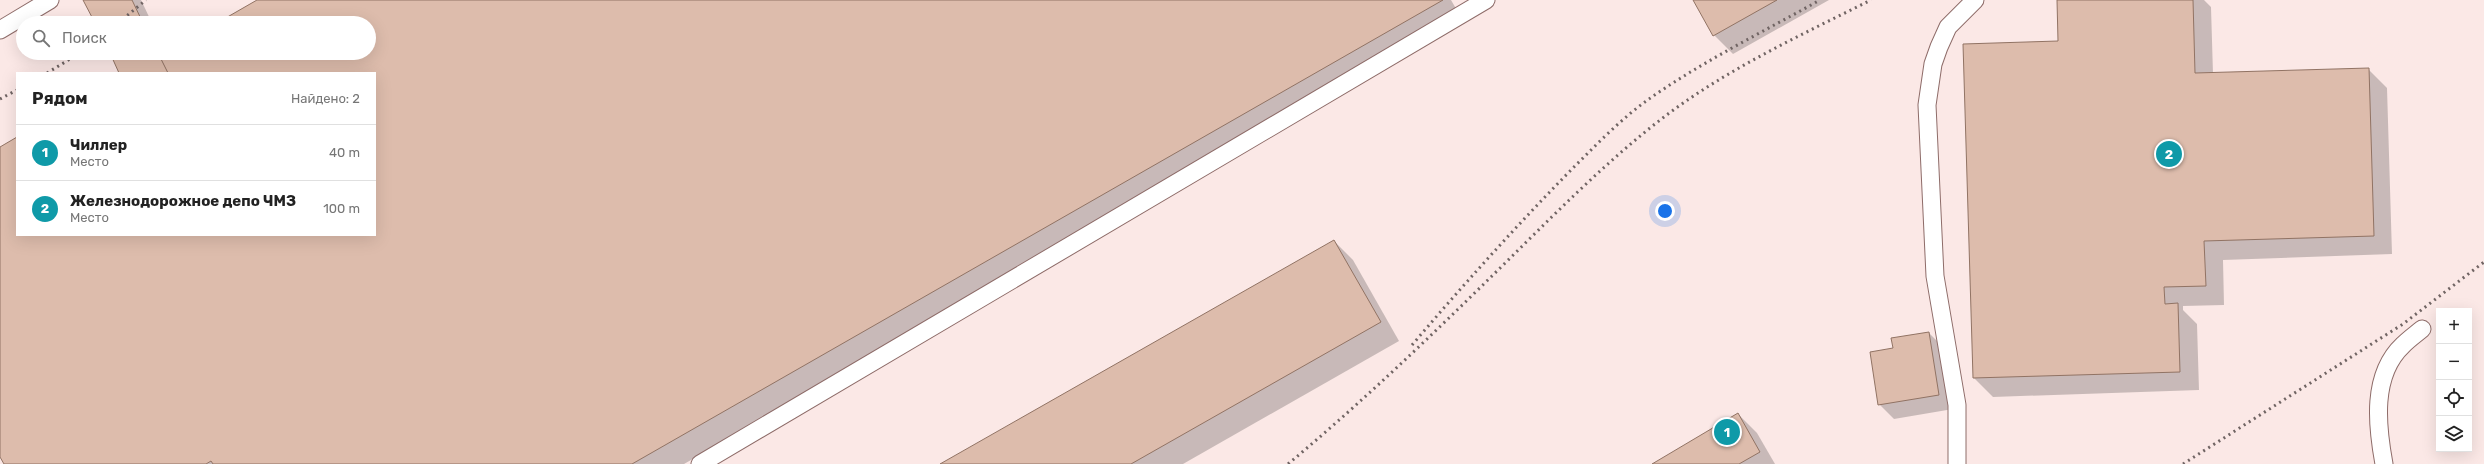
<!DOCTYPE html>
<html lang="ru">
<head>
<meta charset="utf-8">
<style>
	:root { --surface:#fff; --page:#f6f6f6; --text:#222; --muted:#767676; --line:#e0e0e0; --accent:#b45309 }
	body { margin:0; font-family:Rubik,sans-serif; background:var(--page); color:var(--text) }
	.controls { position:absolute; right:12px; bottom:12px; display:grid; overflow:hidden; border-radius:0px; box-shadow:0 4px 16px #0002 }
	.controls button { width:36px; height:36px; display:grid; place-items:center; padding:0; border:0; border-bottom:1px solid var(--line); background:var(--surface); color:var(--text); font:20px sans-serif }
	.you { position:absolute; left:1665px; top:211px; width:14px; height:14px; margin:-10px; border:3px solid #fff; border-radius:50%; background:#1a73e8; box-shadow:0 0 0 6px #1a73e833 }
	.badge { display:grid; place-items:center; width:26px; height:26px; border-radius:50%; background:var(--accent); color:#fff; font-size:13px; font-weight:700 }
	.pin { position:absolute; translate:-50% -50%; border:2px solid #fff; box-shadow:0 1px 4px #0006 }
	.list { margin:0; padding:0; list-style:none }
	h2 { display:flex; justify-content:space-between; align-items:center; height:52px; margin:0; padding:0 16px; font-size:17px }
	h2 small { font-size:13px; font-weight:400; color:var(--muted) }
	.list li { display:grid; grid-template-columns:26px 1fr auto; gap:12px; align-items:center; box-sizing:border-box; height:56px; padding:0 16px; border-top:1px solid var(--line) }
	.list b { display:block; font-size:15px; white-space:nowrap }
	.list p { margin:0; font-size:13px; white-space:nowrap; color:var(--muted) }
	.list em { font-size:13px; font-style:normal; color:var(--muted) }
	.icon { flex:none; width:22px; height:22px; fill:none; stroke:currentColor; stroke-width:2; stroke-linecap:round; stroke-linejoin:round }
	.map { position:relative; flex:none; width:2484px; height:464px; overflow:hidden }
	.search { position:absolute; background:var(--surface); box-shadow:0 4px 16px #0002; left:16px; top:16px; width:360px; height:44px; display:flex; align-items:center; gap:10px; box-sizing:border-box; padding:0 14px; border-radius:22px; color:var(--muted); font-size:15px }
	.panel { position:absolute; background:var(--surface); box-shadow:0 4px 16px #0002; left:16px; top:72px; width:360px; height:164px; border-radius:0px }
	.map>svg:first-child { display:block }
	.built { fill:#fbe8e6; fill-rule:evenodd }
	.shadow { fill:#0003 }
	.building { fill:#ddbcac; stroke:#917364 }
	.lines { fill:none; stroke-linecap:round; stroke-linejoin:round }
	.lane-casing { stroke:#8e6c69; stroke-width:19 }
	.lane { stroke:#fff; stroke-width:17 }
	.rail { stroke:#706463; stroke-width:3; stroke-dasharray:2 4; stroke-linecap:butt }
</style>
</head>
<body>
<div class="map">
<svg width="2484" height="464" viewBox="0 0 2484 464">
	<rect width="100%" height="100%" fill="#fff7f6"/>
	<path class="built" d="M0,0H2484V464H0ZM23,23H369V53H23ZM17,73H375V235H17ZM2439,311H2469V449H2439Z"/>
	<g class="shadow">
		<path d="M84,0H141L152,23H96Z"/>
		<path d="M259,0H1451L1462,19L684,464H5L0,455V148L17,139V235H375V73H121L111,53H369V23H219Z"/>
		<path d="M1694,0H1829L1733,54L1714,35Z"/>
		<path d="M2058,0H2204L2211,7L2213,74L2368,69L2387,88L2392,254L2223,260L2224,305L2183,306V310L2197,324L2199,390L1993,397L1974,378L2059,42Z"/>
		<path d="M1334,241L1353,260L1399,341L1183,464H942Z"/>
		<path d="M1929,333L1943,347L1953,409L1894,419L1879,404L1894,348Z"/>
		<path d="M1738,414L1757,433L1775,464H1654Z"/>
	</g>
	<g class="building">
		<path d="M83,0H132L143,23H95Z"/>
		<path d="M257,0H1443L632,464H213L211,461L206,464H4L0,457V147L17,137V235H375V73H130L165,53H369V23H217Z"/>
		<path d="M1693,0H1777L1713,36Z"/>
		<path d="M2057,0H2193L2195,73L2369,68L2374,236L2204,241L2206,286L2164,287L2165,304L2178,303L2180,372L1973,378L1963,44L2058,41Z"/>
		<path d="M110,53H158L168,73H119Z"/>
		<path d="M1334,240L1381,322L1131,464H940Z"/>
		<path d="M1929,332L1939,395L1878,405L1870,352L1893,348L1891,338Z"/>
		<path d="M1738,413L1760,452L1739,464H1652Z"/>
	</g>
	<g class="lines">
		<g class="lane-casing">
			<g id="lane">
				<path d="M0,30L50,0"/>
				<path d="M700,464L1486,0"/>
				<path d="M1957,464V405L1935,276L1927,105L1933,64L1939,47L1948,27L1975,0"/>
				<path d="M2384,464C2377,426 2371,375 2403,345C2409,339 2416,334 2422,329"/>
			</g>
		</g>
		<use href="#lane" class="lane"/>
		<g class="rail">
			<path d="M118,23L146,0"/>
			<path d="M47,73L80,53"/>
			<path d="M0,99L17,90"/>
			<path d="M1412,345C1464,284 1517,225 1573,168C1597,144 1622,118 1649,99C1703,61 1763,32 1820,0"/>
			<path d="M1288,464C1360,404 1429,338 1495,273C1550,219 1604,163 1664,117C1727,69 1801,35 1871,0"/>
			<path d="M2183,464L2403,324L2484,262"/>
		</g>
	</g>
</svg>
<div class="controls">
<button>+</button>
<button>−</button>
<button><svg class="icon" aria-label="locate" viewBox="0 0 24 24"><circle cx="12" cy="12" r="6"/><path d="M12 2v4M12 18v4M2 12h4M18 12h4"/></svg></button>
<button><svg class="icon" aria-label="layers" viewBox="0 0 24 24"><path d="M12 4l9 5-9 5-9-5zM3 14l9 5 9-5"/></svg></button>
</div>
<div class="you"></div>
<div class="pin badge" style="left:1727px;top:432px;background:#0f9aa8">1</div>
<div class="pin badge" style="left:2169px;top:154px;background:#0f9aa8">2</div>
<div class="search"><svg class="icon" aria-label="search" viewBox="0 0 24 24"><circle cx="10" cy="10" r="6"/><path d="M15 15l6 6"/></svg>Поиск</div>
<section class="panel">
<h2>Рядом<small>Найдено: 2</small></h2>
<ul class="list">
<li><span class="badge" style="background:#0f9aa8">1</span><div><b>Чиллер</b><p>Место</p></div><em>40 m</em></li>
<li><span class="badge" style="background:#0f9aa8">2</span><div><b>Железнодорожное депо ЧМЗ</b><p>Место</p></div><em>100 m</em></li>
</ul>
</section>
</div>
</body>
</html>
